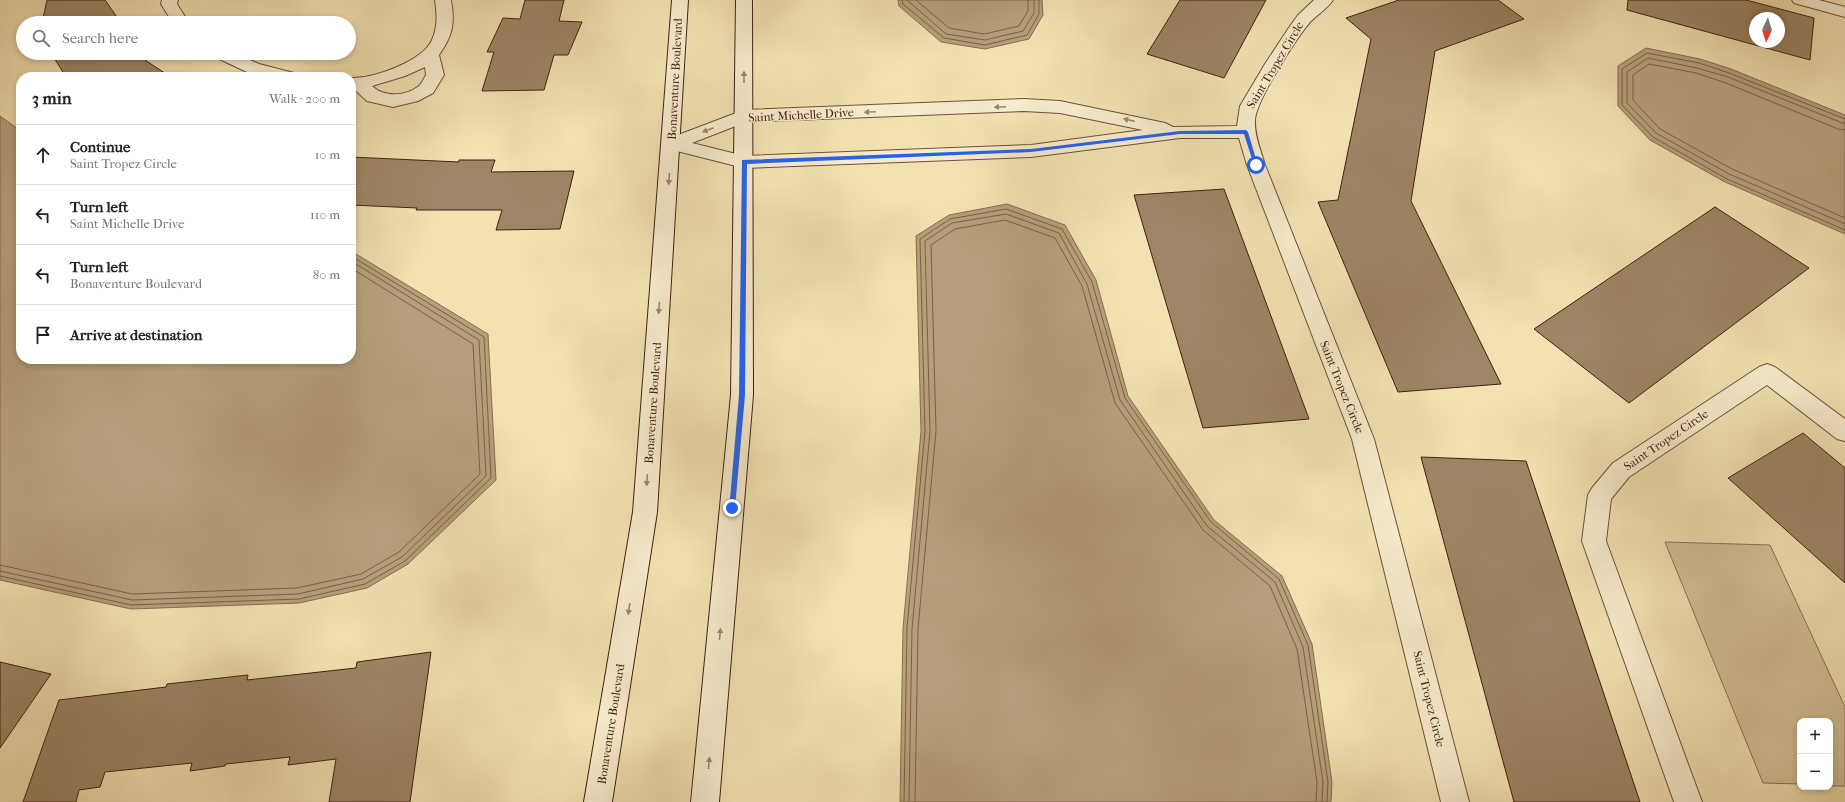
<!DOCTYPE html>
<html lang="en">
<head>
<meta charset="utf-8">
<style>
	:root { --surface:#fff; --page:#f2f2f2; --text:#202124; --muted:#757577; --line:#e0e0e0 }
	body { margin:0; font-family:"IM FELL French Canon",serif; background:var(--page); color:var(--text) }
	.controls { position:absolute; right:12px; bottom:12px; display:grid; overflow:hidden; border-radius:8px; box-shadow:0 2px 6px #0003 }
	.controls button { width:36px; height:36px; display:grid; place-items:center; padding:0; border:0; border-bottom:1px solid var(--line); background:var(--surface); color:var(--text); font:20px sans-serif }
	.compass { position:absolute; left:1749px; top:12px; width:36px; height:36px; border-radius:50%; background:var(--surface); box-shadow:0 2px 6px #0003; rotate:184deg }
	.stop { position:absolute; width:12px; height:12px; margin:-9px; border:3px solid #2563eb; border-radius:50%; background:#fff }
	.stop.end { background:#2563eb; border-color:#fff; box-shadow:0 1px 4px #0008 }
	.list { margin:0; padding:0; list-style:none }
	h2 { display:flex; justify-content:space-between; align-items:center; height:52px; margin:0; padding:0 16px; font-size:17px }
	h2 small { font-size:13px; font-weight:400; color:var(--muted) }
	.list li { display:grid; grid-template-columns:26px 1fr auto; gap:12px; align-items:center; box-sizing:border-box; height:60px; padding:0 16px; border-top:1px solid var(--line) }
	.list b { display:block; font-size:15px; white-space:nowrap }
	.list p { margin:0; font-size:13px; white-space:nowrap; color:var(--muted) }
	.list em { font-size:13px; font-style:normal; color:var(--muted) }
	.icon { flex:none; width:22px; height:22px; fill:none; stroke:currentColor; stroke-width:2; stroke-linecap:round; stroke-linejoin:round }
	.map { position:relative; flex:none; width:1845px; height:802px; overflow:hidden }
	.search { position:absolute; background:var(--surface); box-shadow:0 2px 6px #0003; left:16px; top:16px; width:340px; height:44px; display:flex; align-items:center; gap:10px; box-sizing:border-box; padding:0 14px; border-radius:22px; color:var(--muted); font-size:15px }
	.panel { position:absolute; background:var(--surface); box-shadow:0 2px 6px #0003; left:16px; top:72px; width:340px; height:292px; border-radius:16px }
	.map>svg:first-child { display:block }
	.green { fill:#d4c197; stroke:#8a7054 }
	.water { fill:#b6a07b; stroke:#876d51 }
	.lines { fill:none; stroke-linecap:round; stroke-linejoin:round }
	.shore { stroke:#7c6046; stroke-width:1 }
	.building { fill:#9d8565; stroke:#412011; fill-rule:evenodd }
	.service-casing { stroke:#6d5039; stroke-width:2 }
	.minor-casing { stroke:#6d5039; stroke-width:2 }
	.secondary-casing { stroke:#412011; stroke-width:2 }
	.service { fill:#f7eccd; fill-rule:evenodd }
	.minor { fill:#f7eccd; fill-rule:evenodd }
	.secondary { fill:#f7eccd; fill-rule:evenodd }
	.oneway { fill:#9c866f }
	.route { fill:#2563eb }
	.labels { text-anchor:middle; stroke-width:3; stroke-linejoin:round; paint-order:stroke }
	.street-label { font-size:12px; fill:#412011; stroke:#f7eccd }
</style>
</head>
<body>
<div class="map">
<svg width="1845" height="802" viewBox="0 0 1845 802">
	<rect width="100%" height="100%" fill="#f2e2b2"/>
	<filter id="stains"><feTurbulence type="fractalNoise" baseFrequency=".005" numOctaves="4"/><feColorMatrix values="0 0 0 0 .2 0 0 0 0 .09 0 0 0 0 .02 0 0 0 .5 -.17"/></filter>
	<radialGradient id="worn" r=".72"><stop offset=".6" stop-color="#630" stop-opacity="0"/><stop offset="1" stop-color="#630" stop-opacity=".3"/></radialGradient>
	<path class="green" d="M1665,542L1770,545L1845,707V786H1830V721H1800V784L1763,783Z"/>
	<g class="water">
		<path d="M898,0H1042L1043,15L1029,39L985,49L941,42L899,6Z"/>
		<path d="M1646,48L1700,59L1731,69L1845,115V234L1725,182L1650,140L1618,106V66Z"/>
		<path d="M0,116L21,131V359H351V251L488,334L496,480L408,564L367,588L299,603L131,609L0,580Z"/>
		<path d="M1007,204L1065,225L1096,280L1128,396L1214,520L1282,576L1312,644L1332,782L1331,802H900L903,628L921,431L916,236L949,215Z"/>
	</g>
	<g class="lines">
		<g class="shore">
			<path d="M902,0L903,4L944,38L985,45L1027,35L1039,14V0"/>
			<path d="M907,0L946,34L985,40L1023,31L1034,13V0"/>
			<path d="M916,0L949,28L984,34L1019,26L1028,11V0"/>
			<path d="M1845,119L1729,73L1699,63L1647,53L1622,69V105L1653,137L1727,179L1845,230"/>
			<path d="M1845,124L1728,77L1697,68L1648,58L1627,72V103L1656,133L1729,174L1845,224"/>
			<path d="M1845,130L1838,129L1726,83L1696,73L1649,64L1633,75V100L1660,129L1732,169L1845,218"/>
			<path d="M0,565L132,594L297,588L361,574L399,552L480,474L473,344L351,268"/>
			<path d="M0,571L132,600L298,594L363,579L402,557L486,476L479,340L351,261"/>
			<path d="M0,576L131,605L299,599L365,584L405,561L491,478L484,337L351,256"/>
			<path d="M904,802L907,628L925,431L920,239L950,219L1006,209L1062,229L1092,282L1125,398L1211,522L1279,579L1308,645L1328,782L1327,802"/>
			<path d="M909,802L912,629L930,431L925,241L952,223L1006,214L1059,233L1087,284L1120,400L1207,526L1275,582L1303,647L1323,782L1322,802"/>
			<path d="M915,802L918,629L936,431L931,245L955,229L1005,220L1055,238L1082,286L1115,403L1203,530L1270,586L1297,649L1317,782L1316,802"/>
		</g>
	</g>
	<g class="building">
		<path d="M47,0H105L121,23H42Z"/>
		<path d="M525,0H564L559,21L582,22L568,55H554L544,90L482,91L494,52H487L503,18L520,19Z"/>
		<path d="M1180,0H1266L1224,78L1147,54Z"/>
		<path d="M1399,0H1498L1524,19L1435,51L1411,201L1501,384L1398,392L1318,202L1338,200L1371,39L1346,18Z"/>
		<path d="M1628,0H1746L1814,18L1810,60L1627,10ZM1755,18H1779V42H1755Z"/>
		<path d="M51,53H134L171,77H66Z"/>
		<path d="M351,157L459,162V160H495L491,172L574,171L560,229L496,230L502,210H416L417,208L351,205Z"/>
		<path d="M1224,189L1309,419L1203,428L1134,195Z"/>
		<path d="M1715,207L1809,268L1629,403L1534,329Z"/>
		<path d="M1803,433L1845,468V583L1728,478Z"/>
		<path d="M1421,457L1526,461L1640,802H1514Z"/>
		<path d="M431,652L410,802H329L336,759L288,765L290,757L226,764L225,766L190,771L192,763L105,772L100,787L79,790L76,802H23L59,700L166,687L167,684L248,675L247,680L356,668L357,662Z"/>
		<path d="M0,662L51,674L0,748Z"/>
	</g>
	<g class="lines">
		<g class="service-casing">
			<path id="service" d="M1792,0H1819L1845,7V17L1794,3Z"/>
		</g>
		<g class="minor-casing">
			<g id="minor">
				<path d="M162,0H178L177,4L189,23H173L161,4Z"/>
				<path d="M435,0H451C455,24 453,35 439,55L444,75L433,93L418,101L393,107L367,101L355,90H351V78C373,79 423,61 432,40C438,27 437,14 435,0ZM425,67L426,75C424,78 422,83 419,86C406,96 385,98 372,86L405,76Z"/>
				<path d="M1314,0H1333C1328,8 1318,14 1311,21C1297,37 1256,100 1255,120C1254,135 1261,151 1265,165L1374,439L1469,802H1441L1352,439L1247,165L1239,138H1180L1031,157L744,168L665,148L662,144L665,140L744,110L1024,99L1060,101L1165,123L1173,127L1237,126L1240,106L1265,64L1288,29L1298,15ZM1024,111L1060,113L1143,130L1031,145L744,156L692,143L746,122Z"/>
				<path d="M213,53H235L259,64L294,73L297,77H266L247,72L215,57Z"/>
				<path d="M1767,364L1775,367L1845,419V441L1837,439L1767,385L1629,477L1611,499L1606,541L1702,802H1674L1582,541L1588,495L1592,488L1613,463L1759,367Z"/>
			</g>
		</g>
		<g class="secondary-casing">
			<g id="secondary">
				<path d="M672,0H688L657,512L612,802H584L633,512Z"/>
				<path d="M736,0H752L753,395L719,802H691L731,395Z"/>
			</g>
		</g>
		<use href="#service" class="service"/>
		<use href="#minor" class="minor"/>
		<use href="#secondary" class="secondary"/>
	</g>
	<defs><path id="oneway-solid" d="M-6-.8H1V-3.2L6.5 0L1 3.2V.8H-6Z"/></defs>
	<g class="oneway">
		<use href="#oneway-solid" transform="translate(744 77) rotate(-90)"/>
		<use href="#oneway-solid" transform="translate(1000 107) rotate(177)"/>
		<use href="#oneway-solid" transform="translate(870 112) rotate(178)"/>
		<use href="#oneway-solid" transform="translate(1129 120) rotate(-167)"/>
		<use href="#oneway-solid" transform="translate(708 130) rotate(159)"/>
		<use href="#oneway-solid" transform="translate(669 179) rotate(94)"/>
		<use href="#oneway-solid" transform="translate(659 308) rotate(94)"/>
		<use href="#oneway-solid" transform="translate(647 480) rotate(94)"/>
		<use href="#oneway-solid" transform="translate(629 609) rotate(99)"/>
		<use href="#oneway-solid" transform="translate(720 634) rotate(-85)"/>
		<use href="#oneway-solid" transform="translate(709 763) rotate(-85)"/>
	</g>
	<path class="route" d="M1246,130L1248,132L1258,166L1254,165L1244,134H1180L1031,152L747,164L745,395L735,508L734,511H729L739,395L742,160L1031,149L1180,131Z"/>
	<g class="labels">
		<g class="street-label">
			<text transform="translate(1275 65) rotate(-59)" y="4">Saint Tropez Circle</text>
			<text transform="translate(675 79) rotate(-87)" y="4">Bonaventure Boulevard</text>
			<text transform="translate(801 115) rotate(-3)" y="4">Saint Michelle Drive</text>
			<text transform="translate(1342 387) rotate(68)" y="4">Saint Tropez Circle</text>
			<text transform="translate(653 403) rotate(-86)" y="4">Bonaventure Boulevard</text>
			<text transform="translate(1666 440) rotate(-34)" y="4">Saint Tropez Circle</text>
			<text transform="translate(1429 699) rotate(76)" y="4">Saint Tropez Circle</text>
			<text transform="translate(611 724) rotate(-81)" y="4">Bonaventure Boulevard</text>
		</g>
	</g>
	<rect width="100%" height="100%" filter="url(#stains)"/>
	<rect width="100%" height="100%" fill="url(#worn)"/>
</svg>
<div class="controls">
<button>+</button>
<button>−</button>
</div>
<svg class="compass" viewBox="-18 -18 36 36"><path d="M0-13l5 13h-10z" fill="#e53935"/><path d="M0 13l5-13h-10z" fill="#757577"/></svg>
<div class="stop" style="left:1256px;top:165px"></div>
<div class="stop end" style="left:732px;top:508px"></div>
<div class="search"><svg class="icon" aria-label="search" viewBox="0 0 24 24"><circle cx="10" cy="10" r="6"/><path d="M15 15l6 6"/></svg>Search here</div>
<section class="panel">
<h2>3 min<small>Walk · 200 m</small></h2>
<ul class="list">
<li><svg class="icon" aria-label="ahead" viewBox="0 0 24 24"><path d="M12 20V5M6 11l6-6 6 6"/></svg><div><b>Continue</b><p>Saint Tropez Circle</p></div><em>10 m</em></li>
<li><svg class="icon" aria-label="left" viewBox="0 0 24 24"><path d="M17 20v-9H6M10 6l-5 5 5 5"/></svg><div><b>Turn left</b><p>Saint Michelle Drive</p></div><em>110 m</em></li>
<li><svg class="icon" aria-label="left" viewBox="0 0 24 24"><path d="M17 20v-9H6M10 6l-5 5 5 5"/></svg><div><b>Turn left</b><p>Bonaventure Boulevard</p></div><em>80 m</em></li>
<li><svg class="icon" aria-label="arrive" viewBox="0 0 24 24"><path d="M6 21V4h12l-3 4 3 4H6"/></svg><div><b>Arrive at destination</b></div></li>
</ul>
</section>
</div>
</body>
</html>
